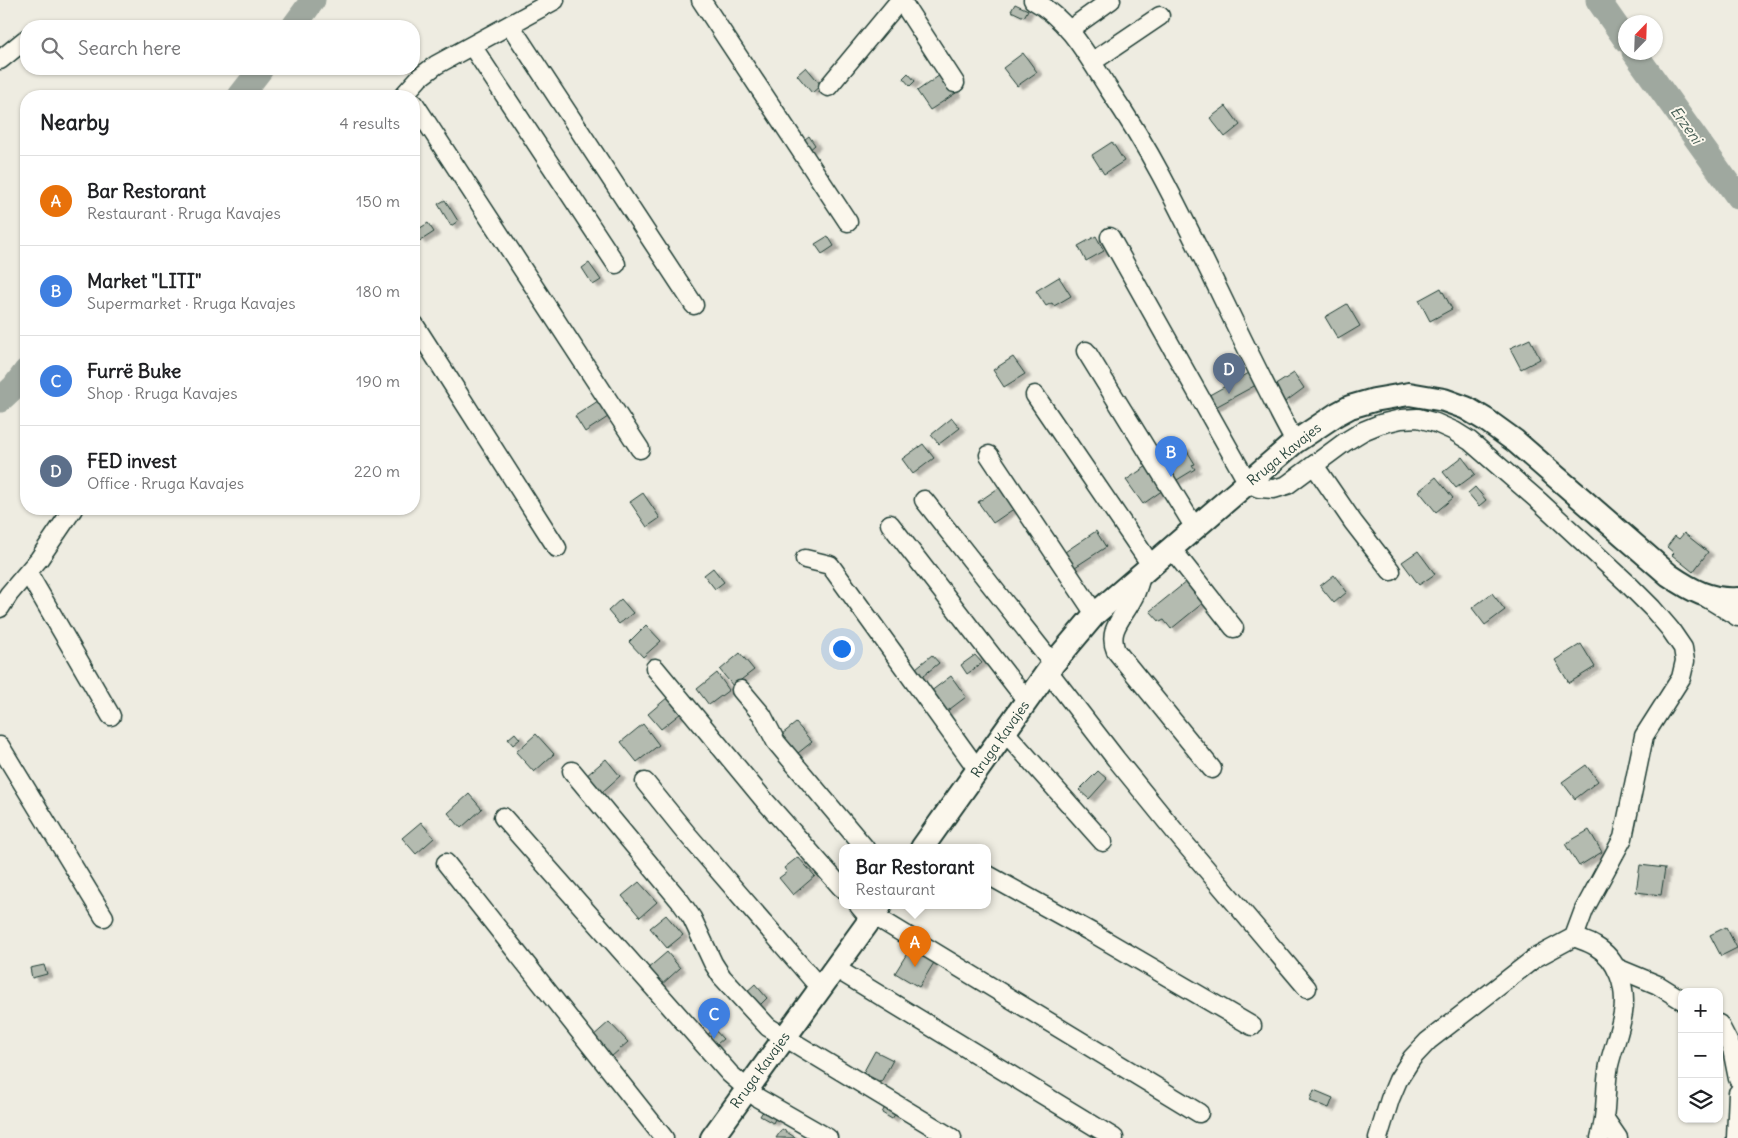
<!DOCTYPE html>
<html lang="en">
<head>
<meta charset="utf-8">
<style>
	:root { --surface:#fff; --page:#f2f2f2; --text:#202124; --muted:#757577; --line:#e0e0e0; --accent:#1f6fb2 }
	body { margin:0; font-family:Delius,sans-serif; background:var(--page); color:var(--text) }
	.controls { position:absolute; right:15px; bottom:15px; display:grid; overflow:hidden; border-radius:10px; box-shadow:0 1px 4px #0004 }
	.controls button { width:45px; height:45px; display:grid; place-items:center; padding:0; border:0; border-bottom:1px solid var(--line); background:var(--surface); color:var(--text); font:25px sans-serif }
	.compass { position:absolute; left:1618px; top:15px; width:45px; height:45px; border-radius:50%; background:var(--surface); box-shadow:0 1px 4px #0004; rotate:23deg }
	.you { position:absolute; left:841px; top:648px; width:18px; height:18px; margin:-12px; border:4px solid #fff; border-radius:50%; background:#1a73e8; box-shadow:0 0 0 8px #1a73e833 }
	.badge { display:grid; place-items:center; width:32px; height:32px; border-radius:50%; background:var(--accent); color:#fff; font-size:16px; font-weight:700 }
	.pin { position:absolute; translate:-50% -41px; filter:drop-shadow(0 1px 2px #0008) }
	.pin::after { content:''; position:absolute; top:26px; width:18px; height:15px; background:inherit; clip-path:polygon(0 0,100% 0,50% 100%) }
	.popup { position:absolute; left:839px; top:844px; width:152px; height:65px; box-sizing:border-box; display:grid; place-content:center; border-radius:10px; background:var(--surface); filter:drop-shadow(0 1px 4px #0005); font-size:16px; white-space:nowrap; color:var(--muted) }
	.popup b { font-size:19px; color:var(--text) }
	.popup::after { content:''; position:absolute; left:50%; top:100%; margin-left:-10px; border:10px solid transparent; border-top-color:var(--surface) }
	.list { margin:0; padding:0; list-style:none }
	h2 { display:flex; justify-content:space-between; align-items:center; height:65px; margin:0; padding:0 20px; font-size:21px }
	h2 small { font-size:16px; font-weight:400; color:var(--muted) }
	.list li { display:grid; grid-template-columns:32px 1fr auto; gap:15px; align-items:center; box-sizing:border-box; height:90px; padding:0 20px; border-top:1px solid var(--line) }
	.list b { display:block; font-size:19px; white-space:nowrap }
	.list p { margin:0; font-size:16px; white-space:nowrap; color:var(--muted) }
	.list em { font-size:16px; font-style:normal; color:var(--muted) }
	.icon { flex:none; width:28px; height:28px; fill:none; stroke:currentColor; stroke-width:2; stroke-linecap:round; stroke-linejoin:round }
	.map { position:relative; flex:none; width:1738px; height:1138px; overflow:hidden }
	.search { position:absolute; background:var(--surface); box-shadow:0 1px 4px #0004; left:20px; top:20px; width:400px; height:55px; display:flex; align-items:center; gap:12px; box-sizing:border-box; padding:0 18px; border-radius:20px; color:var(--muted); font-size:19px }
	.panel { position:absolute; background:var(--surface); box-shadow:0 1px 4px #0004; left:20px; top:90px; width:400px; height:425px; border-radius:20px }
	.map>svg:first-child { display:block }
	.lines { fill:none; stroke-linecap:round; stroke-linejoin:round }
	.river { stroke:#9fa89f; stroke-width:25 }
	.building { fill:#b4bbb0; stroke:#1f3d34; filter:url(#shadow) }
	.minor-casing { stroke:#1f3d34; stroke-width:21 }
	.major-casing { stroke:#1f3d34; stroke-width:26 }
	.minor { stroke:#fbf7ec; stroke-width:18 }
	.major { stroke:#fbf7ec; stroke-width:22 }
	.labels { text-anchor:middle; stroke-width:4; stroke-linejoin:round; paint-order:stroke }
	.street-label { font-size:14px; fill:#1f3d34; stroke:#fbf7ec }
	.water-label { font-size:15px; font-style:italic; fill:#455d54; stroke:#fbf7ec }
</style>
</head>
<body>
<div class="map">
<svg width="1738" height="1138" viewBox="0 0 1738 1138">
	<defs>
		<filter id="shadow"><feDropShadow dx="5.5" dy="3" stdDeviation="1" flood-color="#0004"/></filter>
	</defs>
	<rect width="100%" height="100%" fill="#eeece1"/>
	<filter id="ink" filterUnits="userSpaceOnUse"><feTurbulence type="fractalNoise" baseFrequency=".02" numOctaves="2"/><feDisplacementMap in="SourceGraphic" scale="10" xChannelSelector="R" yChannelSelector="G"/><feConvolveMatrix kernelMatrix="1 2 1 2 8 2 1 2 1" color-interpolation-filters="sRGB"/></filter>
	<g filter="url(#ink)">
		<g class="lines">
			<g class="river">
				<path d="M1598,0L1626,40"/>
				<path d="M294,26L313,0"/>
				<path d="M1634,52L1738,197"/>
				<path d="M240,96L261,69"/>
				<path d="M0,400L14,387L26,371"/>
			</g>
		</g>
		<g class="building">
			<path d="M1015,4L1028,10L1024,17L1011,11Z"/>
			<path d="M1023,53L1037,72L1017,86L1003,68Z"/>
			<path d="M806,67L821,85L812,93L797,75Z"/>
			<path d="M908,73L915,81L910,86L903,78Z"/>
			<path d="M943,73L956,93L930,110L917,91Z"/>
			<path d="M1226,106L1240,125L1225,137L1210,118Z"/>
			<path d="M809,136L815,145L808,151L801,142Z"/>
			<path d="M1112,142L1124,161L1104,174L1092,155Z"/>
			<path d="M445,200L458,221L451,226L438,204Z"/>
			<path d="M428,223L434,232L420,241L414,232Z"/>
			<path d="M828,236L834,246L822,254L815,244Z"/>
			<path d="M1096,236L1104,251L1086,261L1078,246Z"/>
			<path d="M589,263L601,280L593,285L582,268Z"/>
			<path d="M1059,277L1071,296L1054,306L1052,303L1046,306L1036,291Z"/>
			<path d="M1441,288L1452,309L1430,321L1419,300Z"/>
			<path d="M1347,304L1360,326L1338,339L1325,317Z"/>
			<path d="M1530,339L1540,359L1521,369L1510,348Z"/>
			<path d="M1013,357L1025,374L1004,387L993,370Z"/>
			<path d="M1249,373L1256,385L1210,410L1204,398Z"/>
			<path d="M1294,373L1304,388L1285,402L1274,386Z"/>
			<path d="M601,399L611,415L585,432L575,416Z"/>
			<path d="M952,418L960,428L939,444L931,435Z"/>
			<path d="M923,444L934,458L913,474L902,459Z"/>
			<path d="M1184,446L1195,464L1192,465L1195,469L1172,483L1156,464Z"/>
			<path d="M1462,457L1475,474L1456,488L1443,472Z"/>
			<path d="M1147,466L1163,490L1143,504L1126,480Z"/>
			<path d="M1436,477L1453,498L1436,512L1419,491Z"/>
			<path d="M1000,487L1015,508L993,523L978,502Z"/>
			<path d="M1475,487L1486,500L1479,506L1468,493Z"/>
			<path d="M643,493L660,518L647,527L630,502Z"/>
			<path d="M1096,531L1106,547L1072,569L1062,554Z"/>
			<path d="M1684,533L1708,552L1693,572L1672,555L1674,553L1667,547L1675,536L1679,539Z"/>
			<path d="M1418,551L1435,574L1419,585L1402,562Z"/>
			<path d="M713,568L724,582L715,589L704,575Z"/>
			<path d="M1334,575L1347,592L1334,603L1320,586Z"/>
			<path d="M1186,582L1203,603L1171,629L1164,620L1160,622L1150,611Z"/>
			<path d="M1492,593L1505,610L1485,625L1472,608Z"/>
			<path d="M621,599L633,613L619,624L608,611Z"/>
			<path d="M646,625L661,641L643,657L629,642Z"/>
			<path d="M1581,644L1595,667L1569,683L1555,660Z"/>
			<path d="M740,653L754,670L733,686L720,670Z"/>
			<path d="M932,655L939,663L918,680L911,672Z"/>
			<path d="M975,655L982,663L967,674L961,665Z"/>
			<path d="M717,673L729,690L709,705L697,689Z"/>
			<path d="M951,676L966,697L942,715L926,695Z"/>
			<path d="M668,697L681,713L661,729L648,714Z"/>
			<path d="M796,723L812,742L793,757L777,738Z"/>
			<path d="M643,724L659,745L637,762L621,742Z"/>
			<path d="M515,733L520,739L513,745L508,739Z"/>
			<path d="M536,734L554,754L534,772L516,752Z"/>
			<path d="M606,759L620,776L601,793L586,776Z"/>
			<path d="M1586,765L1598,781L1575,799L1562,782Z"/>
			<path d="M1098,771L1107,779L1089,799L1079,790Z"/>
			<path d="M469,794L482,809L461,828L448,813Z"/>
			<path d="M421,822L434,838L416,854L402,838Z"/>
			<path d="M1589,830L1602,852L1579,866L1565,844Z"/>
			<path d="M798,857L815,876L793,895L779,878L787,872L784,868Z"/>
			<path d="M1640,865L1665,868L1661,895L1636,892Z"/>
			<path d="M639,882L657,902L640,917L622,896Z"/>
			<path d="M666,915L683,935L667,948L650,928Z"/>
			<path d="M1726,927L1737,948L1721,956L1710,935Z"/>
			<path d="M911,947L935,961L919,987L895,973Z"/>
			<path d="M667,952L680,968L660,986L646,970Z"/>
			<path d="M44,965L47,974L32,978L30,968Z"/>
			<path d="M755,984L767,998L756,1009L743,995Z"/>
			<path d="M609,1022L628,1042L611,1057L592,1037Z"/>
			<path d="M714,1029L723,1039L712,1048L704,1038Z"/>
			<path d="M875,1051L893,1060L881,1082L863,1073Z"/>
			<path d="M1314,1090L1333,1098L1329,1108L1310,1101Z"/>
			<path d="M886,1105L897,1111L892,1119L882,1113Z"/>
			<path d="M765,1108L777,1115L773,1123L760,1116Z"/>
			<path d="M782,1129L796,1138H776Z"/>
		</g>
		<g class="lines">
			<g class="minor-casing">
				<g id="minor">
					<path d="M701,0L848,222"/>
					<path d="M901,0L955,83"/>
					<path d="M1033,0C1068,19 1087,55 1108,88C1127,116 1145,145 1161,175C1208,263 1247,355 1295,442"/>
					<path d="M510,25L694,305"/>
					<path d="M1069,30L1111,0"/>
					<path d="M472,46L616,264"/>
					<path d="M0,60L26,39"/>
					<path d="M1092,62L1160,16"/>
					<path d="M828,87L900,0"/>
					<path d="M403,96L420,77L436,65L555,0"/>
					<path d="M414,103L640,449"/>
					<path d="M1110,237L1248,483L1259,488L1274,489L1287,485L1345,442L1363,431L1380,424L1401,419L1418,418L1436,423L1454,431L1470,441L1540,502L1626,582L1652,608L1670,629L1683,648L1685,661L1681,678L1644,736L1623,838L1584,910L1574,937L1535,958L1428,1041L1412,1058L1398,1080L1390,1099L1378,1138"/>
					<path d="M414,324L557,548"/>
					<path d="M1086,351L1195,528"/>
					<path d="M1035,395L1151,565"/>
					<path d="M989,455L1095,614"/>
					<path d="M1314,465L1353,522L1391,571"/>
					<path d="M924,500L1053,664"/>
					<path d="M890,524L1027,701"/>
					<path d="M1171,548L1234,628"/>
					<path d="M805,559L830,565L978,770"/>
					<path d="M28,573L111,716"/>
					<path d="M1142,573C1139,583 1137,592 1132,600C1123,618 1107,630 1116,651L1212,769"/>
					<path d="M1707,598L1738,617"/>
					<path d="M0,608L9,594L39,559L73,509"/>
					<path d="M655,668L765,801L842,888"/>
					<path d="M1048,671L1116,759L1181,839L1307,988"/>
					<path d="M741,690L762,715L776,742L865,848"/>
					<path d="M1005,732L1103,842"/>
					<path d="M0,746L104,917"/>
					<path d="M572,771L680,901L692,918L713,963L722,977L768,1027L952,1138"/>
					<path d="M645,782L687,834L820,988"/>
					<path d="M503,817L730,1074L758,1098L828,1138"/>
					<path d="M446,863L664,1138"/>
					<path d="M988,875L1091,932L1252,1026"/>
					<path d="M859,906L870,919"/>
					<path d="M873,915L1199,1113"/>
					<path d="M1574,937C1581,940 1589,942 1595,946C1618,959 1627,988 1623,1013C1620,1031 1613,1048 1609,1065C1604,1090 1608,1112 1600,1138"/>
					<path d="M835,968L1114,1138"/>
					<path d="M1617,968L1658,985L1682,1000"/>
					<path d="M1719,1024L1732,1049L1738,1079"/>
					<path d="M1605,1119L1618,1138"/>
					<path d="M1736,1138L1738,1093"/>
				</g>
			</g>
			<g class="major-casing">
				<g id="major">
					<path d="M922,848L1053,664L1095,614L1295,442L1337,414L1350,407L1374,400L1409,394L1444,400L1466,408L1486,420L1515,441L1669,575C1691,590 1710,601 1738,599"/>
					<path d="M712,1138L880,906"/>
				</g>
			</g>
			<use href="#minor" class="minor"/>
			<use href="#major" class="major"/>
		</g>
	</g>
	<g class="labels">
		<g class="street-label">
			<text transform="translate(1284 454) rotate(-39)" y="5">Rruga Kavajes</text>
			<text transform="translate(1000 739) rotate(-55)" y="5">Rruga Kavajes</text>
			<text transform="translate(760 1070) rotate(-54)" y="5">Rruga Kavajes</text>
		</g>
		<g class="water-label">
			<text transform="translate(1686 125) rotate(54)" y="5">Erzeni</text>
		</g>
	</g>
</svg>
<div class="controls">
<button>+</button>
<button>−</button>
<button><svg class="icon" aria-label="layers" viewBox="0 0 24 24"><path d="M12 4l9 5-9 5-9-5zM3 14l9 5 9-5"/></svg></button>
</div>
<svg class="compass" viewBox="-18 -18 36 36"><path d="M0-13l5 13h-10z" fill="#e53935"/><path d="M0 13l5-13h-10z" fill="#757577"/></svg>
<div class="you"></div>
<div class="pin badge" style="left:915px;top:967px;background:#e8710a">A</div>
<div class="popup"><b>Bar Restorant</b>Restaurant</div>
<div class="pin badge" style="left:1171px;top:477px;background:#3f7fe0">B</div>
<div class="pin badge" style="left:714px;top:1039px;background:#3f7fe0">C</div>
<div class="pin badge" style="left:1229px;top:394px;background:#5c6f8a">D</div>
<div class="search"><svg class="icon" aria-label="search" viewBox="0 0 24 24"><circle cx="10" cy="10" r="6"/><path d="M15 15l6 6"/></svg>Search here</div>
<section class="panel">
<h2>Nearby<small>4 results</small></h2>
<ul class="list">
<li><span class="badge" style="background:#e8710a">A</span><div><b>Bar Restorant</b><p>Restaurant · Rruga Kavajes</p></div><em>150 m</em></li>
<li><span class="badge" style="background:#3f7fe0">B</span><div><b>Market &quot;LITI&quot;</b><p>Supermarket · Rruga Kavajes</p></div><em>180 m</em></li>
<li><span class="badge" style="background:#3f7fe0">C</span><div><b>Furrë Buke</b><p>Shop · Rruga Kavajes</p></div><em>190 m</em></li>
<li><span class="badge" style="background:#5c6f8a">D</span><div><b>FED invest</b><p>Office · Rruga Kavajes</p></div><em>220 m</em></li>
</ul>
</section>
</div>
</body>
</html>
